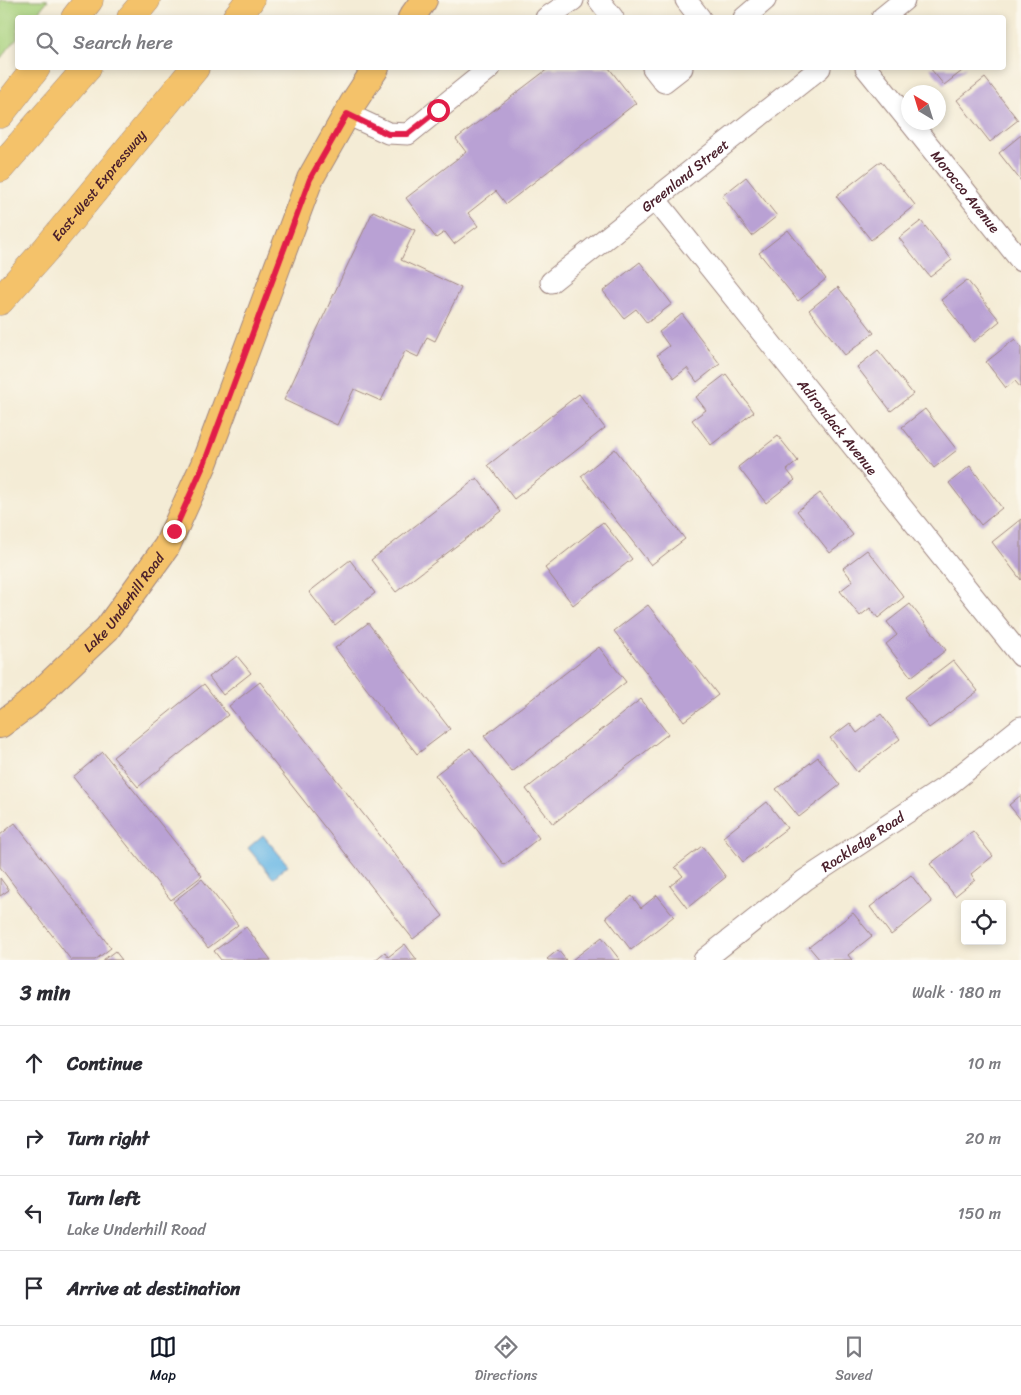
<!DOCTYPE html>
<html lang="en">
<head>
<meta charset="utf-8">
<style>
	:root { --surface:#fff; --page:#f2f2f3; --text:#2b2b33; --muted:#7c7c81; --line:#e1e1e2; --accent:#111827 }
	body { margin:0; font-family:Sriracha,sans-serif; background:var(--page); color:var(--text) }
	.controls { position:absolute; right:15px; bottom:15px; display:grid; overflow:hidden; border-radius:5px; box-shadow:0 2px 8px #0003 }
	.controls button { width:45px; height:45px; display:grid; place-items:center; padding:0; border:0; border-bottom:1px solid var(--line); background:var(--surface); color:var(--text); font:25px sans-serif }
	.compass { position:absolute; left:901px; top:85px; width:45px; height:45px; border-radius:50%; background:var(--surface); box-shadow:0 2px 8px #0003; rotate:322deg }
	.stop { position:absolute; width:15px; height:15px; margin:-11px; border:4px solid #e11d48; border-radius:50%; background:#fff }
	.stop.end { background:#e11d48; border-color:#fff; box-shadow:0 1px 5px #0008 }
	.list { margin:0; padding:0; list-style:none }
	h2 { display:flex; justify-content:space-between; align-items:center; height:65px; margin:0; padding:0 20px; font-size:21px }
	h2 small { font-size:16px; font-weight:400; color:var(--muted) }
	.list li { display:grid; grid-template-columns:32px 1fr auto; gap:15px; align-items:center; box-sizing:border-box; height:75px; padding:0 20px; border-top:1px solid var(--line) }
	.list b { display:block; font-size:19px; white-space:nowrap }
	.list p { margin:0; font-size:16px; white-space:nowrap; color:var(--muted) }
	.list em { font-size:16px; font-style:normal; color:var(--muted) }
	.icon { flex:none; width:28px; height:28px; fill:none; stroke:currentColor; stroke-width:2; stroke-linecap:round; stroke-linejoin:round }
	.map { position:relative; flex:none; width:1021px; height:960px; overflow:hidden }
	.search { position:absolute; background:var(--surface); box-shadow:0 2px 8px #0003; left:15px; right:15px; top:15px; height:55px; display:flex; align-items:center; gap:12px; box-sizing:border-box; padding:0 18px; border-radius:5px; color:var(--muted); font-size:19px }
	.sheet { height:365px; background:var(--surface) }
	nav { display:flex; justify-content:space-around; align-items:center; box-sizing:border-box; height:70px; border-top:1px solid var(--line); background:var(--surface); font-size:14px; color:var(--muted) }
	nav a { display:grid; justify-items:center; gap:2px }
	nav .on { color:var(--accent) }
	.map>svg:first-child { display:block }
	.green { fill:#a7d17c; stroke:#787854 }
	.water { fill:#6bb8e5; stroke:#5a6c88 }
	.building { fill:#b9a1d4 }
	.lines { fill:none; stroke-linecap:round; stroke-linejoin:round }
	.minor-casing { stroke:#9f8680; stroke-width:23 }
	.major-casing { stroke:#9f8680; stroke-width:28 }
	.highway-casing { stroke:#9f8680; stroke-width:29 }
	.minor { stroke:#fff; stroke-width:21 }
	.major { stroke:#f4c26a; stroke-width:26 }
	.highway { stroke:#f4c26a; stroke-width:28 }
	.route { stroke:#e11d48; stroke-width:6 }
	.labels { text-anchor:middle; stroke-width:4; stroke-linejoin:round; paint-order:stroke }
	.street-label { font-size:14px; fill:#4a1f2b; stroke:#fbf7ec }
</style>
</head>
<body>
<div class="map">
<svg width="1021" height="960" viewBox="0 0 1021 960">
	<rect width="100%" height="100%" fill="#fbf7ec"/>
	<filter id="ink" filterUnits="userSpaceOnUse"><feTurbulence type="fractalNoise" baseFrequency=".02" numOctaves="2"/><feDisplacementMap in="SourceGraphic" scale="10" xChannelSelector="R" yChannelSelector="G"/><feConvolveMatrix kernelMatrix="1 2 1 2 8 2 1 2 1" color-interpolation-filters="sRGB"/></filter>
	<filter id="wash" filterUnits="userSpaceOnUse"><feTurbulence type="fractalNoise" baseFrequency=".0096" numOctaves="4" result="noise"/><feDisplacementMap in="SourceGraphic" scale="20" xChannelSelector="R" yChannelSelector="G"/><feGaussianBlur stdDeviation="1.12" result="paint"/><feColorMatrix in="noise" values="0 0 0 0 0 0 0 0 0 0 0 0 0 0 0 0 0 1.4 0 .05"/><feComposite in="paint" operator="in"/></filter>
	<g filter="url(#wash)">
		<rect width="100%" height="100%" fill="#f4ecd6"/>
		<path class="green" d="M0,0H48L34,17L18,18L17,38L0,59Z"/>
		<path class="water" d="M263,835L288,865L273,878L248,848Z"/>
		<g id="blocks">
			<g class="building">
				<path d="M549,68H609L636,103L506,204L496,191L468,213L478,226L454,244L445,232L436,238L406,198L466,152L456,139Z"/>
				<path d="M930,68H966L944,85Z"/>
				<path d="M985,78L1018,120L990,142L957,100Z"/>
				<path d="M1021,135V181L999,153Z"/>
				<path d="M881,161L915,205L871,240L836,196Z"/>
				<path d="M746,177L777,216L752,236L722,196Z"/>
				<path d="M373,211L415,230L401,260L461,288L435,341L427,337L418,357L405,351L381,401L354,389L337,425L284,400Z"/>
				<path d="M921,221L952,260L930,277L899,238Z"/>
				<path d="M788,230L826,279L798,301L759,253Z"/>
				<path d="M640,262L672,304L647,323L636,309L624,318L603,291Z"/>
				<path d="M967,280L1000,321L974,342L941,300Z"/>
				<path d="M838,287L874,333L845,355L809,310Z"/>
				<path d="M682,314L720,364L697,382L687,368L674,378L657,355L669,346L659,332Z"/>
				<path d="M1015,339L1021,347V388L1015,381L1006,388L986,362Z"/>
				<path d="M878,350L913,394L891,411L857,367Z"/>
				<path d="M726,374L754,412L711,445L692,420L706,410L696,397Z"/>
				<path d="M579,394L605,428L514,499L488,465Z"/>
				<path d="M925,409L957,450L934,468L902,427Z"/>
				<path d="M778,436L798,461L787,470L795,480L766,503L738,467Z"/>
				<path d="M615,449L685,539L651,565L581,476Z"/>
				<path d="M970,466L1002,508L981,525L949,483Z"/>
				<path d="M477,478L502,511L396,592L371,560Z"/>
				<path d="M820,493L853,535L830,553L797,511Z"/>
				<path d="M1021,519V580L992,542Z"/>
				<path d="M603,522L632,559L573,605L545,568Z"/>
				<path d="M867,550L904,597L878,618L870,608L860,616L840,591L853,581L843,568Z"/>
				<path d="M350,560L375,593L335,625L309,592Z"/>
				<path d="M910,604L946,650L911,677L886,644L897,635L887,622Z"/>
				<path d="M648,605L718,695L684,721L614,631Z"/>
				<path d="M368,623L450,729L417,754L335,648Z"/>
				<path d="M599,647L626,682L512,772L484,736Z"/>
				<path d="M237,656L251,673L223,695L209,677Z"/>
				<path d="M953,660L978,691L929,728L905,697Z"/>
				<path d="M260,682L443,916L413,939L229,706Z"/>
				<path d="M204,684L228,715L138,787L113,757Z"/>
				<path d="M641,699L668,734L553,824L526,789Z"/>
				<path d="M881,714L900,739L857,772L830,738L850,723L857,733Z"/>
				<path d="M470,748L539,838L504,865L435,775Z"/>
				<path d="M103,752L202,876L171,900L73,777Z"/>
				<path d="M818,757L840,785L799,817L776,789Z"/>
				<path d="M1021,795V820L1009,805Z"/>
				<path d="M767,802L787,828L743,862L723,837Z"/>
				<path d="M15,823L111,948L95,960H71L0,867V835Z"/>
				<path d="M973,831L993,856L971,874L975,880L955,896L930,864Z"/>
				<path d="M702,846L726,877L687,908L670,886L683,876L675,867Z"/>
				<path d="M911,875L932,902L891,935L870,907Z"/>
				<path d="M0,878L9,890L0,896Z"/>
				<path d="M202,879L238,925L208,948L173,902Z"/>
				<path d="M657,895L674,916L631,950L606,917L632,896L641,908Z"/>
				<path d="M853,913L872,936L848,955L852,960H820L809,947Z"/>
				<path d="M246,927L271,960H221L214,951Z"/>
				<path d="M602,937L620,960H572Z"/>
				<path d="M405,944L417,960H375L385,952L388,957Z"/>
				<path d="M558,950L566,960H548L547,959Z"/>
				<path d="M115,951L122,960H103Z"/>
			</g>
		</g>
	</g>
	<g filter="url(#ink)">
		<use href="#blocks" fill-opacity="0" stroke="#9f8680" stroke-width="1"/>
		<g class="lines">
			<g class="minor-casing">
				<g id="minor">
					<path d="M599,0L613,18"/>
					<path d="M686,0L700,18"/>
					<path d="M546,18L573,0"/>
					<path d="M744,18L765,0"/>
					<path d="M882,18L904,0"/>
					<path d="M653,68L664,82L682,68"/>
					<path d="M866,68L908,120"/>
					<path d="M347,114L388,133L408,134L490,68"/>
					<path id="s1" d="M910,122L1021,261"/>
					<path id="s2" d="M655,199L1021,656"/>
					<path id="s3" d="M551,282L820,68"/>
					<path id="s4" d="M704,960L805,880L947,786L1021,727"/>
				</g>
			</g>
			<g class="major-casing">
				<g id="major">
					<path d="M411,18L424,0"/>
					<path id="s5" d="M0,725L27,705L107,629L167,546L204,464L310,179L353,103L376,68"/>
				</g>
			</g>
			<g class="highway-casing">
				<g id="highway">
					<path d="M75,18L89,0"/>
					<path d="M131,18L146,0"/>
					<path d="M236,18L250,0"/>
					<path d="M0,114L36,68"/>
					<path d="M0,168L87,68"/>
					<path id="s6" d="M0,301L47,248L195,68"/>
				</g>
			</g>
			<use href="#minor" class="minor"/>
			<use href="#major" class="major"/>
			<use href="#highway" class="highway"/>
		</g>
	</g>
	<g class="lines" filter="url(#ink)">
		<path class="route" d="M174,531L204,464L310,179L347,114L388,134H408L438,110"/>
	</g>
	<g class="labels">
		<g class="street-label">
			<text dy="5" stroke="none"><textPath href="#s3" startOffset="171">Greenland Street</textPath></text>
			<text dy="5" stroke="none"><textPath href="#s6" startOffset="152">East-West Expressway</textPath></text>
			<text dy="5" stroke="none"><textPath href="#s1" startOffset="89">Morocco Avenue</textPath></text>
			<text dy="5" stroke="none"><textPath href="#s2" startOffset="292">Adirondack Avenue</textPath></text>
			<text dy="5" stroke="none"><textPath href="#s5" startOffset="175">Lake Underhill Road</textPath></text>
			<text dy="5" stroke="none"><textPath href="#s4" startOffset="198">Rockledge Road</textPath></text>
		</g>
	</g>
</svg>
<div class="controls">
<button><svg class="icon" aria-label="locate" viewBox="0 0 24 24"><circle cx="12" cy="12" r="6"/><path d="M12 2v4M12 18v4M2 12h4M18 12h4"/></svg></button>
</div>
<svg class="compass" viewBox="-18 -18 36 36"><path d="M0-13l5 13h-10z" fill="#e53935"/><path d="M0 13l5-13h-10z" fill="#7c7c81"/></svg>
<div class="stop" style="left:438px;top:110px"></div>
<div class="stop end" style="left:174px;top:531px"></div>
<div class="search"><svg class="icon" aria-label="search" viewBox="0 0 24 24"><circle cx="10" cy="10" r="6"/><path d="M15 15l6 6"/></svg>Search here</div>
</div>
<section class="sheet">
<h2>3 min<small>Walk · 180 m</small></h2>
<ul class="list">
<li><svg class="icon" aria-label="ahead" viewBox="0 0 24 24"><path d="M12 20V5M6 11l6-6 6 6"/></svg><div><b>Continue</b></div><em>10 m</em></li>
<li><svg class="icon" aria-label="right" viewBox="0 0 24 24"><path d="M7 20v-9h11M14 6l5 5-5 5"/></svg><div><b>Turn right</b></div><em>20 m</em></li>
<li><svg class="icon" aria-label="left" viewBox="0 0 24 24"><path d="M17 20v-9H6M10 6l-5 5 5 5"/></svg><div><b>Turn left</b><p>Lake Underhill Road</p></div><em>150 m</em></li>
<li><svg class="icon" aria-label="arrive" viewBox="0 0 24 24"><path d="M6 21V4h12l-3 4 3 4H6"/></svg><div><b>Arrive at destination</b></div></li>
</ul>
</section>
<nav>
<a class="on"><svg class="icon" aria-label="map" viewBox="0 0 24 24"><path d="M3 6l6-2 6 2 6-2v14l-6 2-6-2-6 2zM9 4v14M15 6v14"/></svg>Map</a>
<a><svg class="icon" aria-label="directions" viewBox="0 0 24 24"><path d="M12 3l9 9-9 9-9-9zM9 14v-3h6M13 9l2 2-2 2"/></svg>Directions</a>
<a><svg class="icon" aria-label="saved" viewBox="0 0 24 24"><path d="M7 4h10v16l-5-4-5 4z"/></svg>Saved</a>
</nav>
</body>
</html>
